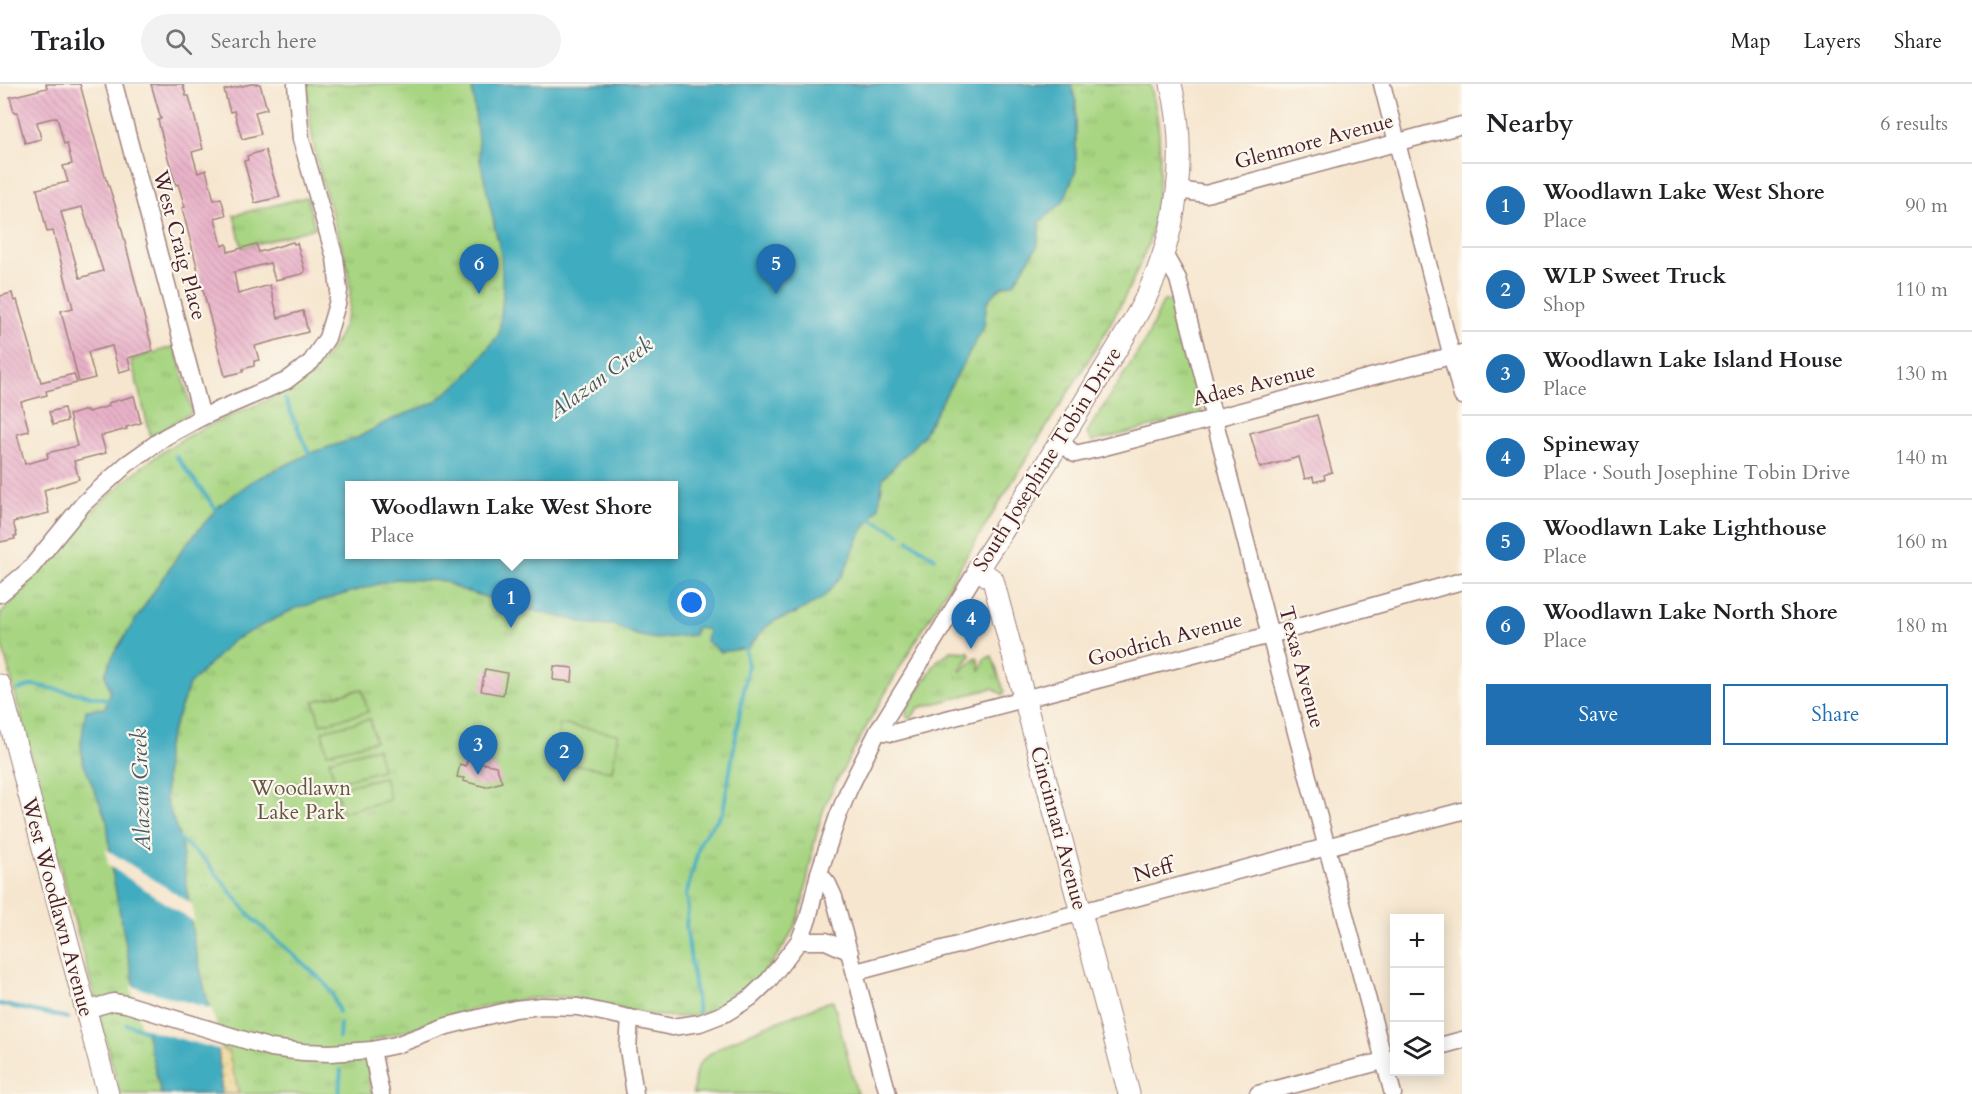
<!DOCTYPE html>
<html lang="en">
<head>
<meta charset="utf-8">
<style>
	:root { --surface:#fff; --page:#f2f2f2; --text:#202124; --muted:#757577; --line:#e0e0e0; --accent:#1f6fb2 }
	body { margin:0; font-family:Cardo,serif; background:var(--page); color:var(--text) }
	.controls { position:absolute; right:18px; bottom:18px; display:grid; overflow:hidden; border-radius:0px; box-shadow:0 3px 15px #0003 }
	.controls button { width:54px; height:54px; display:grid; place-items:center; padding:0; border:0; border-bottom:2px solid var(--line); background:var(--surface); color:var(--text); font:30px sans-serif }
	.you { position:absolute; left:692px; top:519px; width:21px; height:21px; margin:-15px; border:4px solid #fff; border-radius:50%; background:#1a73e8; box-shadow:0 0 0 9px #1a73e833 }
	.badge { display:grid; place-items:center; width:39px; height:39px; border-radius:50%; background:var(--accent); color:#fff; font-size:20px; font-weight:700 }
	.pin { position:absolute; translate:-50% -50px; filter:drop-shadow(0 2px 3px #0008) }
	.pin::after { content:''; position:absolute; top:32px; width:21px; height:18px; background:inherit; clip-path:polygon(0 0,100% 0,50% 100%) }
	.popup { position:absolute; left:345px; top:397px; width:333px; height:78px; box-sizing:border-box; display:grid; place-content:center; border-radius:0px; background:var(--surface); filter:drop-shadow(0 2px 4px #0005); font-size:20px; white-space:nowrap; color:var(--muted) }
	.popup b { font-size:22px; color:var(--text) }
	.popup::after { content:''; position:absolute; left:50%; top:100%; margin-left:-12px; border:12px solid transparent; border-top-color:var(--surface) }
	.list { margin:0; padding:0; list-style:none }
	h2 { display:flex; justify-content:space-between; align-items:center; height:78px; margin:0; padding:0 24px; font-size:26px }
	h2 small { font-size:20px; font-weight:400; color:var(--muted) }
	.list li { display:grid; grid-template-columns:39px 1fr auto; gap:18px; align-items:center; box-sizing:border-box; height:84px; padding:0 24px; border-top:2px solid var(--line) }
	.list b { display:block; font-size:22px; white-space:nowrap }
	.list p { margin:0; font-size:20px; white-space:nowrap; color:var(--muted) }
	.list em { font-size:20px; font-style:normal; color:var(--muted) }
	.actions { display:flex; gap:12px; padding:18px 24px }
	.actions a { flex:1; padding:14px 0; border:2px solid var(--accent); border-radius:0px; text-align:center; font-size:21px; color:var(--accent) }
	.actions .main { background:var(--accent); color:#fff }
	.icon { flex:none; width:33px; height:33px; fill:none; stroke:currentColor; stroke-width:2; stroke-linecap:round; stroke-linejoin:round }
	.map { position:relative; flex:none; width:1462px; height:1010px; overflow:hidden }
	header { display:flex; align-items:center; gap:36px; box-sizing:border-box; height:84px; padding:0 30px; background:var(--surface); border-bottom:2px solid var(--line) }
	header strong { font-size:28px }
	nav { display:flex; gap:33px; margin-inline-start:auto; font-size:21px }
	.search { width:420px; height:54px; background:var(--page); display:flex; align-items:center; gap:15px; box-sizing:border-box; padding:0 21px; border-radius:33px; color:var(--muted); font-size:22px }
	main { display:flex }
	aside { flex:1; background:var(--surface) }
	.map>svg:first-child { display:block }
	.grass { fill:url(#grass-tufts); stroke:#787a56; stroke-width:1.5; fill-rule:evenodd }
	.sand { fill:url(#sand-dots); stroke:#9c7c64; stroke-width:1.5 }
	.garden { fill:#a7d582; stroke:#787a56; stroke-width:1.5 }
	.water { fill:#40acbf; stroke:#456675; stroke-width:1.5; fill-rule:evenodd }
	.pier { fill:#f6e6cf }
	.lines { fill:none; stroke-linecap:round; stroke-linejoin:round }
	.stream { stroke:#40acbf; stroke-width:4 }
	.building { fill:url(#building-back-hatch); fill-rule:evenodd }
	.minor-casing { stroke:#a0827d; stroke-width:19 }
	.tertiary-casing { stroke:#a0827d; stroke-width:23 }
	.minor { stroke:#fff; stroke-width:16 }
	.tertiary { stroke:#fff; stroke-width:21 }
	.labels { text-anchor:middle; stroke-width:4.5; stroke-linejoin:round; paint-order:stroke }
	.street-label { font-size:21px; fill:#4a1f2b; stroke:#fbf7ec }
	.park-label { font-size:21px; fill:#665645; stroke:#fbf7ec }
	.water-label { font-size:22px; font-style:italic; fill:#465766; stroke:#fbf7ec }
</style>
</head>
<body>
<header>
<strong>Trailo</strong>
<div class="search"><svg class="icon" aria-label="search" viewBox="0 0 24 24"><circle cx="10" cy="10" r="6"/><path d="M15 15l6 6"/></svg>Search here</div>
<nav><a>Map</a><a>Layers</a><a>Share</a></nav>
</header>
<main>
<div class="map">
<svg width="1462" height="1010" viewBox="0 0 1462 1010">
	<defs>
		<pattern id="grass-tufts" width="24" height="20" patternUnits="userSpaceOnUse" patternTransform="scale(1.5)"><rect width="24" height="20" fill="#a7d582"/><path d="M3 7l-1-3M5 7V3M7 7l1-3M15 17l-1-3M17 17v-4M19 17l1-3" fill="none" stroke="#91b670"/></pattern>
		<pattern id="sand-dots" width="8" height="8" patternUnits="userSpaceOnUse" patternTransform="scale(1.5)"><rect width="8" height="8" fill="#eeda9e"/><path d="M2 2h.1M6 6h.1" fill="none" stroke="#cebb88" stroke-width="1.8" stroke-linecap="round"/></pattern>
		<pattern id="building-back-hatch" width="6" height="6" patternUnits="userSpaceOnUse" patternTransform="scale(1.5)"><rect width="6" height="6" fill="#e9b2c9"/><path d="M-1 5l2 2M0 0l6 6M5-1l2 2" fill="none" stroke="#c999ad"/></pattern>
	</defs>
	<rect width="100%" height="100%" fill="#fbf7ec"/>
	<filter id="ink" filterUnits="userSpaceOnUse"><feTurbulence type="fractalNoise" baseFrequency=".0167" numOctaves="2"/><feDisplacementMap in="SourceGraphic" scale="12" xChannelSelector="R" yChannelSelector="G"/><feConvolveMatrix kernelMatrix="1 2 1 2 8 2 1 2 1" color-interpolation-filters="sRGB"/></filter>
	<filter id="wash" filterUnits="userSpaceOnUse"><feTurbulence type="fractalNoise" baseFrequency=".008" numOctaves="4" result="noise"/><feDisplacementMap in="SourceGraphic" scale="24" xChannelSelector="R" yChannelSelector="G"/><feGaussianBlur stdDeviation="1.35" result="paint"/><feColorMatrix in="noise" values="0 0 0 0 0 0 0 0 0 0 0 0 0 0 0 0 0 1.4 0 .05"/><feComposite in="paint" operator="in"/></filter>
	<g filter="url(#wash)">
		<rect width="100%" height="100%" fill="#f6e6cf"/>
		<g class="grass">
			<path d="M307,0H1150C1162,41 1162,84 1155,126C1153,137 1152,149 1148,160C1124,225 1085,281 1049,339C1005,409 962,479 920,550C895,591 872,632 850,673C843,686 836,698 830,710C815,743 811,778 804,813C796,854 767,891 733,915C690,945 644,930 597,919C586,917 574,913 562,913C496,911 433,940 370,957L368,986L372,1010H120L0,553V531C45,481 86,428 138,386C160,369 182,354 207,342C256,318 308,310 336,257C342,246 347,234 349,223C354,193 341,161 333,134C326,112 320,90 315,68C310,45 309,23 307,0ZM349,402H673V470H349Z"/>
			<path d="M307,113L315,144L242,164L234,131Z"/>
			<path d="M1166,216L1174,219L1202,327L1201,330L1092,358L1087,350L1089,345L1147,254L1163,218Z"/>
			<path d="M175,262L192,328L151,353L131,276Z"/>
			<path d="M951,567L969,568L970,572L960,585L961,587L976,573L978,574L980,587L984,575L992,572L1004,607L1003,611L993,604L918,624L911,635L907,634L906,625L937,577Z"/>
		</g>
		<path class="sand" d="M218,964L228,967L239,1010H222Z"/>
		<g class="garden">
			<path d="M362,605L368,628L320,640L314,617Z"/>
			<path d="M370,635L375,657L327,669L322,647Z"/>
			<path d="M560,640L618,650L612,687L554,677Z"/>
			<path d="M377,664L382,686L335,698L329,676Z"/>
			<path d="M384,693L390,716L342,728L336,705Z"/>
			<path d="M833,916L857,1010H693C694,1000 694,987 700,979C716,957 805,928 833,916Z"/>
		</g>
		<path class="water" d="M472,0H1071L1076,18V86L1063,118L1040,138L1038,161L1014,199L1001,203L987,218L984,243L922,353L883,394L879,423L860,451L843,491L823,514L794,530L774,537L764,545L748,564L721,568L706,557L708,546L696,543L694,551L656,555L636,551L613,541L590,540L518,523L459,505L444,497L395,495L294,525L232,557L189,601L166,664V716L181,757L193,853L218,964L222,1010H161L129,878L112,787L107,737L83,678L81,659L86,626L105,624L110,607L105,590L114,569L162,495L184,463L220,421L254,396L313,368L357,354L388,337L433,319L464,295L499,250L503,212L501,171L480,76ZM349,402H673V470H349Z"/>
		<g class="pier">
			<path d="M106,765L192,820L194,838L108,781Z"/>
			<path d="M131,902L212,925L221,966L141,944Z"/>
		</g>
		<g class="lines">
			<g class="stream">
				<path d="M285,315L310,372"/>
				<path d="M176,372L219,429"/>
				<path d="M871,435L900,450"/>
				<path d="M908,456L935,474"/>
				<path d="M18,606L33,601L102,614L111,618"/>
				<path d="M178,754L206,777L252,834L324,898L332,909L339,928"/>
				<path d="M0,920L68,934"/>
				<path d="M698,928L686,841L688,826L686,811L701,756L723,728L748,581L745,561"/>
				<path d="M126,940L148,947"/>
				<path d="M339,954L340,940"/>
				<path d="M339,1010L341,986"/>
			</g>
		</g>
		<g id="blocks">
			<g class="building">
				<path d="M46,0H80L106,96H107L117,127L153,267L128,274L131,285L119,288L112,262L88,268L95,294L79,298L61,227L73,224L53,147L47,148L37,105L68,98L63,82L72,80L67,59L64,60L57,33L37,38L41,55L25,59L17,28H14L10,13L47,4ZM82,123L103,187L80,194L61,128Z"/>
				<path d="M151,0H183L186,12H189L203,65L192,68L198,89L206,86L214,116L221,114L226,131L215,134L222,162L227,160L228,168L256,160L259,168L293,158L294,160L297,159L305,187L302,190L275,196L270,179L234,188L238,210L270,201L278,234L303,227L308,248L255,262L259,276L254,277V282L243,285V288L225,292L182,124L185,123L178,100L176,101L165,64L158,36L161,35Z"/>
				<path d="M251,0H260L267,25L255,28L261,50L242,55L234,27L230,28L224,6Z"/>
				<path d="M265,66L280,113L255,119L244,77L248,76L247,72Z"/>
				<path d="M12,209L14,217L17,216L41,298L74,290L77,299L46,307L47,311L21,318L29,347L17,350L25,380L48,374L47,369L77,362L69,331L87,326L88,328L109,322L108,319L134,312L141,339L126,343L127,345L101,352L106,369L74,377L79,395L44,406L49,429L13,438L17,452H14L15,455L0,458V212Z"/>
				<path d="M64,324L67,337L53,341L49,328Z"/>
				<path d="M1317,331L1332,388L1324,391L1325,395L1314,398L1313,393L1305,395L1299,373L1260,384L1250,349Z"/>
				<path d="M554,582L573,584L572,598L553,596Z"/>
				<path d="M485,585L507,589L503,611L481,607Z"/>
				<path d="M467,676L496,682L502,698L486,703L463,697L464,694L457,693L460,680L466,682Z"/>
			</g>
		</g>
	</g>
	<g filter="url(#ink)">
		<use href="#blocks" fill-opacity="0" stroke="#a0827d" stroke-width="1.5"/>
		<g class="lines">
			<g class="minor-casing">
				<g id="minor">
					<path d="M114,0L202,333"/>
					<path d="M1382,0L1462,312"/>
					<path d="M1178,106L1206,110L1462,41"/>
					<path d="M1164,170L1178,195L1270,551L1393,1010"/>
					<path d="M1060,358L1075,370L1097,365L1462,269"/>
					<path d="M0,510L29,486L83,420L127,380L165,353L202,333L286,297L311,278L327,254L337,220L339,207L335,174L301,55L296,0"/>
					<path d="M878,647L893,649L1270,551L1462,497"/>
					<path d="M819,789L828,800L834,813L888,1010"/>
					<path d="M799,857H826L850,868"/>
					<path d="M856,888L1462,727"/>
					<path d="M86,926L113,918L126,920L271,964L303,968L330,969L372,966L396,961L447,942L515,925L542,922L578,923L672,943L700,939L726,929L750,914L769,896L799,857L808,835L819,789L838,732L849,705L878,647L978,485"/>
					<path d="M630,934L628,965L635,1010"/>
					<path d="M1440,962L1462,956"/>
					<path d="M372,966L381,1010"/>
					<path d="M1258,1010L1394,974"/>
				</g>
			</g>
			<g class="tertiary-casing">
				<g id="tertiary">
					<path d="M0,601L108,1010"/>
					<path d="M1129,1010L993,496L978,485C1016,426 1055,368 1091,307C1110,275 1132,243 1148,209C1178,145 1188,69 1171,0"/>
				</g>
			</g>
			<use href="#minor" class="minor"/>
			<use href="#tertiary" class="tertiary"/>
		</g>
	</g>
	<g class="labels">
		<g class="street-label">
			<text transform="translate(1314 57) rotate(-15)" y="7">Glenmore Avenue</text>
			<text transform="translate(180 161) rotate(75)" y="7">West Craig Place</text>
			<text transform="translate(1254 300) rotate(-14)" y="7">Adaes Avenue</text>
			<text transform="translate(1047 375) rotate(-58)" y="7">South Josephine Tobin Drive</text>
			<text transform="translate(1165 555) rotate(-15)" y="7">Goodrich Avenue</text>
			<text transform="translate(1302 583) rotate(75)" y="7">Texas Avenue</text>
			<text transform="translate(1059 744) rotate(75)" y="7">Cincinnati Avenue</text>
			<text transform="translate(1153 786) rotate(-15)" y="7">Neff</text>
			<text transform="translate(58 823) rotate(75)" y="7">West Woodlawn Avenue</text>
		</g>
		<g class="park-label">
			<text x="301" y="711">Woodlawn<tspan x="301" dy="24">Lake Park</tspan></text>
		</g>
		<g class="water-label">
			<text transform="translate(600 293) rotate(-36)" y="8">Alazan Creek</text>
			<text transform="translate(140 706) rotate(-92)" y="8">Alazan Creek</text>
		</g>
	</g>
</svg>
<div class="controls">
<button>+</button>
<button>−</button>
<button><svg class="icon" aria-label="layers" viewBox="0 0 24 24"><path d="M12 4l9 5-9 5-9-5zM3 14l9 5 9-5"/></svg></button>
</div>
<div class="you"></div>
<div class="pin badge" style="left:511px;top:544px">1</div>
<div class="popup"><b>Woodlawn Lake West Shore</b>Place</div>
<div class="pin badge" style="left:564px;top:698px">2</div>
<div class="pin badge" style="left:478px;top:691px">3</div>
<div class="pin badge" style="left:971px;top:565px">4</div>
<div class="pin badge" style="left:776px;top:210px">5</div>
<div class="pin badge" style="left:479px;top:210px">6</div>
</div>
<aside>
<h2>Nearby<small>6 results</small></h2>
<ul class="list">
<li><span class="badge">1</span><div><b>Woodlawn Lake West Shore</b><p>Place</p></div><em>90 m</em></li>
<li><span class="badge">2</span><div><b>WLP Sweet Truck</b><p>Shop</p></div><em>110 m</em></li>
<li><span class="badge">3</span><div><b>Woodlawn Lake Island House</b><p>Place</p></div><em>130 m</em></li>
<li><span class="badge">4</span><div><b>Spineway</b><p>Place · South Josephine Tobin Drive</p></div><em>140 m</em></li>
<li><span class="badge">5</span><div><b>Woodlawn Lake Lighthouse</b><p>Place</p></div><em>160 m</em></li>
<li><span class="badge">6</span><div><b>Woodlawn Lake North Shore</b><p>Place</p></div><em>180 m</em></li>
</ul>
<div class="actions"><a class="main">Save</a><a>Share</a></div>
</aside>
</main>
</body>
</html>
